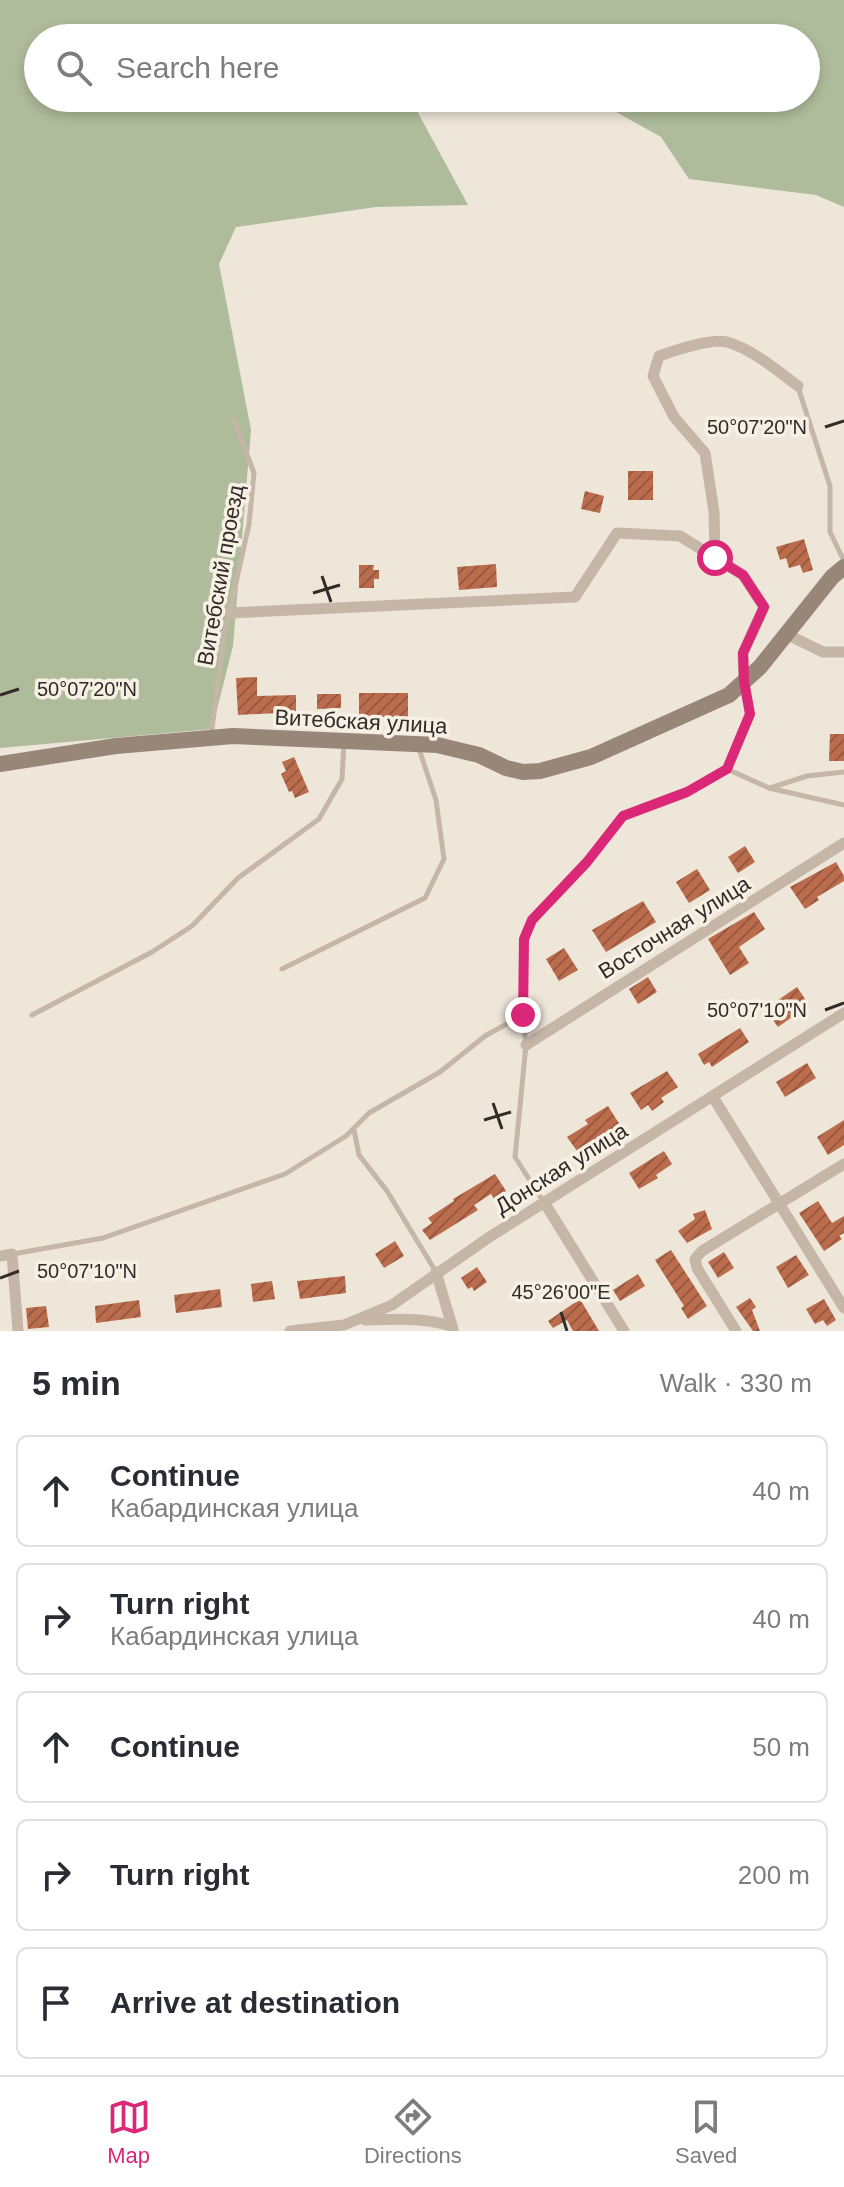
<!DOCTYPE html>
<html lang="en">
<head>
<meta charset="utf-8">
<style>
	:root { --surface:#fff; --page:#f2f2f3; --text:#2b2b33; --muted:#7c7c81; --line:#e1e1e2; --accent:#db2777 }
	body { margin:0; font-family:Helvetica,sans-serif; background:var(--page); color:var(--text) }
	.stop { position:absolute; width:24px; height:24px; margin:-18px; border:6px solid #db2777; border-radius:50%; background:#fff }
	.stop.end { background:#db2777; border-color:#fff; box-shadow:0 2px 8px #0008 }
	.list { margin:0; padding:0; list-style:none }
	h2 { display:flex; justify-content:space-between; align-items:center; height:104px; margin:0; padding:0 32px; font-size:34px }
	h2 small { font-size:26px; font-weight:400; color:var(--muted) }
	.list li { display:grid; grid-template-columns:52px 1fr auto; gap:24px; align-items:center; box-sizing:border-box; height:112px; margin:0 16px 16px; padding:0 16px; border:2px solid var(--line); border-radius:12px }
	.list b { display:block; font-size:30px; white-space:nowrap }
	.list p { margin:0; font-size:26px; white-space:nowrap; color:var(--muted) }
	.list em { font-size:26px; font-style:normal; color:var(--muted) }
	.icon { flex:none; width:44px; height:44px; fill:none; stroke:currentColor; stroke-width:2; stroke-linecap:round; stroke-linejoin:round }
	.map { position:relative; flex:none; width:844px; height:1331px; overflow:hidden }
	.search { position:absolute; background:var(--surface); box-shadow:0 4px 12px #0003; left:24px; right:24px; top:24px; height:88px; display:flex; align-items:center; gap:20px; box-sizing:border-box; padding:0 28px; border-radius:44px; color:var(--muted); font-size:30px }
	.sheet { height:744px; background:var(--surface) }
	nav { display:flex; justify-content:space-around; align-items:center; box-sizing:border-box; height:112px; border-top:2px solid var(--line); background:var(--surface); font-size:22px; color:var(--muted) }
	nav a { display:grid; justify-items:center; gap:4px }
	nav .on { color:var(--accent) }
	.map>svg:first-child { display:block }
	.garden { fill:#afbc9b }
	.building { fill:url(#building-hatch) }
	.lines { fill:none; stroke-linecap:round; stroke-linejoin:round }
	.lane { stroke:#c5b6a7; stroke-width:5 }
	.street { stroke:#c5b6a7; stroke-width:11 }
	.secondary { stroke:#988679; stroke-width:16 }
	.route { stroke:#db2777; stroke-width:10 }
	.ticks { fill:none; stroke:#322b27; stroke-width:3 }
	.labels { text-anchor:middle; stroke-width:7; stroke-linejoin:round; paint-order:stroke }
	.street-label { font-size:22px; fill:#322b27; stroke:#f7f0e5 }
	.ticks-label { font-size:20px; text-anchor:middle; fill:#322b27; stroke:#f7f0e5; stroke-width:7; stroke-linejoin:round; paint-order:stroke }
</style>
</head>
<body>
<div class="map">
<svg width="844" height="1331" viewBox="0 0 844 1331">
	<defs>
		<pattern id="building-hatch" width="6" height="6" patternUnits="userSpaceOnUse" patternTransform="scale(2)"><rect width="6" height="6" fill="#ba6c4c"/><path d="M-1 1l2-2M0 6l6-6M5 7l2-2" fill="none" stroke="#98593f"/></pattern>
	</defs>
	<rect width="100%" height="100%" fill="#eee6d9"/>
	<path class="garden" d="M0,0H844V207L816,195L689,179L661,137L591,98H806V38H38V98H410L468,205L376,207L236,227L219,264L251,430L233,646L212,729L0,748Z"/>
	<g class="building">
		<rect x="628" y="471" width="25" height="29"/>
		<path d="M585,491L604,496L600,513L581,509Z"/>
		<path d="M804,539L813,570L803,573L800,565L789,568L786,558L780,560L776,547Z"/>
		<path d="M496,564L497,587L459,590L457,567Z"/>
		<path d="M359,565H374L373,570H379V579H374V588H359Z"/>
		<path d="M257,677V696L296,695V712L238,715L236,678Z"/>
		<rect x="359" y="693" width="49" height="24"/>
		<path d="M317,694H341V708L317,709Z"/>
		<path d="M830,734H844V761H829Z"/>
		<path d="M294,757L309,792L295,798L292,791L289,792L281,774L286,771L282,762Z"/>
		<path d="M745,846L755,862L738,873L728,857Z"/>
		<path d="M836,862L844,876V881L817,897L819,900L805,909L790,887Z"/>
		<path d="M697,869L710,890L689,903L676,882Z"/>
		<path d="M643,901L656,922L606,952L592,930Z"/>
		<path d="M754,912L765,929L739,947L749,963L730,975L708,939Z"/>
		<path d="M564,948L578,970L559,981L546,959Z"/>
		<path d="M648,977L657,992L638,1004L629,989Z"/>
		<path d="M797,987L809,1005L778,1027L765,1009Z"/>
		<path d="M740,1028L749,1042L712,1067L709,1062L704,1065L698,1054Z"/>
		<path d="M807,1063L816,1078L785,1097L776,1082Z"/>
		<path d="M667,1071L678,1087L661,1098L664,1102L652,1111L648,1105L641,1110L630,1093Z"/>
		<path d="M608,1106L620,1125L577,1151L567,1137L588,1124L585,1120Z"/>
		<path d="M844,1120V1145L828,1155L817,1137Z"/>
		<path d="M664,1151L672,1164L656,1175L658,1178L639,1189L629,1173Z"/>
		<path d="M495,1174L506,1191L494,1199L491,1194L474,1205L478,1210L430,1240L422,1230L432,1223L428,1218L454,1201L453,1199Z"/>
		<path d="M818,1201L832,1223L844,1216V1233L839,1236L842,1239L824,1251L799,1213Z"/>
		<path d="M705,1210L712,1229L687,1243L678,1231L695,1219L693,1214Z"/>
		<path d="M395,1241L404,1256L384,1268L375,1254Z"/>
		<path d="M671,1250L707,1306L688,1319L681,1308L684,1306L655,1260Z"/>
		<path d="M724,1252L734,1268L718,1278L708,1262Z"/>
		<path d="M796,1255L809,1275L788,1288L776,1267Z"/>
		<path d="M477,1267L487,1282L474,1291L472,1287L468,1289L461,1278Z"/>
		<path d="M638,1274L645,1286L620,1301L613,1290Z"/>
		<path d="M345,1276L346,1293L300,1299L297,1281Z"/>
		<path d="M272,1281L275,1299L253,1302L251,1284Z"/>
		<path d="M220,1289L222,1307L176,1313L174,1295Z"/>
		<path d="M750,1298L756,1307L752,1310L760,1331H753L736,1307Z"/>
		<path d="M580,1299L599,1331H573L567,1320L553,1328L548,1321Z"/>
		<path d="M824,1299L836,1320L827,1326L823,1320L815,1324L806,1309Z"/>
		<path d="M139,1300L141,1317L96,1323L95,1306Z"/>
		<path d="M46,1306L49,1327L28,1329L26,1308Z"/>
	</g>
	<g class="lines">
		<g class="lane">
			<path d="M798,387L830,486V532L844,561"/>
			<path d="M745,686L750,714L727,769L769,788L844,805"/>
			<path d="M211,736L224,637L249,524L254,473L234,420"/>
			<path d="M770,788L807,776L844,772"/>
			<path d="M282,969L425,898L444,859L436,800L419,749"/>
			<path d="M32,1015L152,952L192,926L238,878L319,819L342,779L344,742"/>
			<path d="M354,1130L359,1155L387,1191L436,1272"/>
			<path d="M543,1201L515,1157L526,1045L523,1015L524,939L532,920L587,862L623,816L687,792L727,769"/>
			<path d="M13,1254L103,1238L285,1174L346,1136L369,1113L440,1072L485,1036L523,1015"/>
		</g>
		<g class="street">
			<path d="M715,558L714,512L705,453L674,417L653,376L659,356C676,350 711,338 727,342C754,350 776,370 798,386"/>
			<path d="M229,613L575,597L617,533L680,536L743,575L764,607L743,653L744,681"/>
			<path d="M786,634L823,652H844"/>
			<path d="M526,1045L844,843"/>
			<path d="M713,1097L844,1308"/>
			<path d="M544,1202L624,1331"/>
			<path d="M0,1256L12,1254L18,1331"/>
			<path d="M436,1272L453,1329"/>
			<path d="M365,1320C394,1319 422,1317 451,1326"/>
			<path d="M290,1331L344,1325L392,1305L488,1238L844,1013"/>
			<path d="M736,1331L697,1268L695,1259L702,1251L844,1164"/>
		</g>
		<path class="secondary" d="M0,764L116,746L233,736L437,745L479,755L506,768L523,772L540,771L591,757L729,695L760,667L832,577L844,567"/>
	</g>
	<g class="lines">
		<path class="route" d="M523,1015L524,939L532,920L587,862L623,816L687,792L727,769L750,714L744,681L743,653L764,607L743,575L715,558"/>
	</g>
	<path class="ticks" d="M825,427L844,421M322,576L331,602M313,593L340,585M0,695L19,689M825,1010L844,1003M493,1103L502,1129M484,1120L511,1112M0,1278L19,1271M561,1312L567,1331"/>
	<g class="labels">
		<g class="street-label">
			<text transform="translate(220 575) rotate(-80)" y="8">Витебский проезд</text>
			<text transform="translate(361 721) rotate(3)" y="8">Витебская улица</text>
			<text transform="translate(674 927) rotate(-32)" y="8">Восточная улица</text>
			<text transform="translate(561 1168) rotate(-32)" y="8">Донская улица</text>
		</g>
	</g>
	<g class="ticks-label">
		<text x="757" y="434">50°07'20"N</text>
		<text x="87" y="696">50°07'20"N</text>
		<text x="757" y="1017">50°07'10"N</text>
		<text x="87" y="1278">50°07'10"N</text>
		<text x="561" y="1299">45°26'00"E</text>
	</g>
</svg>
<div class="stop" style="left:715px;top:558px"></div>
<div class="stop end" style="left:523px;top:1015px"></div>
<div class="search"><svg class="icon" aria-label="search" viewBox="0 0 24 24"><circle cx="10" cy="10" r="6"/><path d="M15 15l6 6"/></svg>Search here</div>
</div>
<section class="sheet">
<h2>5 min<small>Walk · 330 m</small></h2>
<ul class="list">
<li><svg class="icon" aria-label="ahead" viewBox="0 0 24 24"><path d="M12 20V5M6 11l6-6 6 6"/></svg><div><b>Continue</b><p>Кабардинская улица</p></div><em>40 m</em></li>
<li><svg class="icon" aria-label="right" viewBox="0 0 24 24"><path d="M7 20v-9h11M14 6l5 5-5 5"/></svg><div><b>Turn right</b><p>Кабардинская улица</p></div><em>40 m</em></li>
<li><svg class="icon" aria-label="ahead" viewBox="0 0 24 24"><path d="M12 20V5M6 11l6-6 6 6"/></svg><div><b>Continue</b></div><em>50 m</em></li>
<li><svg class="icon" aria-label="right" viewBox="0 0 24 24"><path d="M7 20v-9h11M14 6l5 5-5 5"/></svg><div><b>Turn right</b></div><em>200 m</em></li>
<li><svg class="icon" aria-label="arrive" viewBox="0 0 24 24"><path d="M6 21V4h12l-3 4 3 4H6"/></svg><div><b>Arrive at destination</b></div></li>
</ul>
</section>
<nav>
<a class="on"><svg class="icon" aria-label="map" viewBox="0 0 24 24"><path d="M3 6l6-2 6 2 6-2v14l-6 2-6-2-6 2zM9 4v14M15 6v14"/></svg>Map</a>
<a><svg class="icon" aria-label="directions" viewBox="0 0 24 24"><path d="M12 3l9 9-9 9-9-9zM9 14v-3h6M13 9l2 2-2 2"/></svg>Directions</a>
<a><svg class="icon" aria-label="saved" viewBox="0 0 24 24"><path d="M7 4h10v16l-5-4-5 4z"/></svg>Saved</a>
</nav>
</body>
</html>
